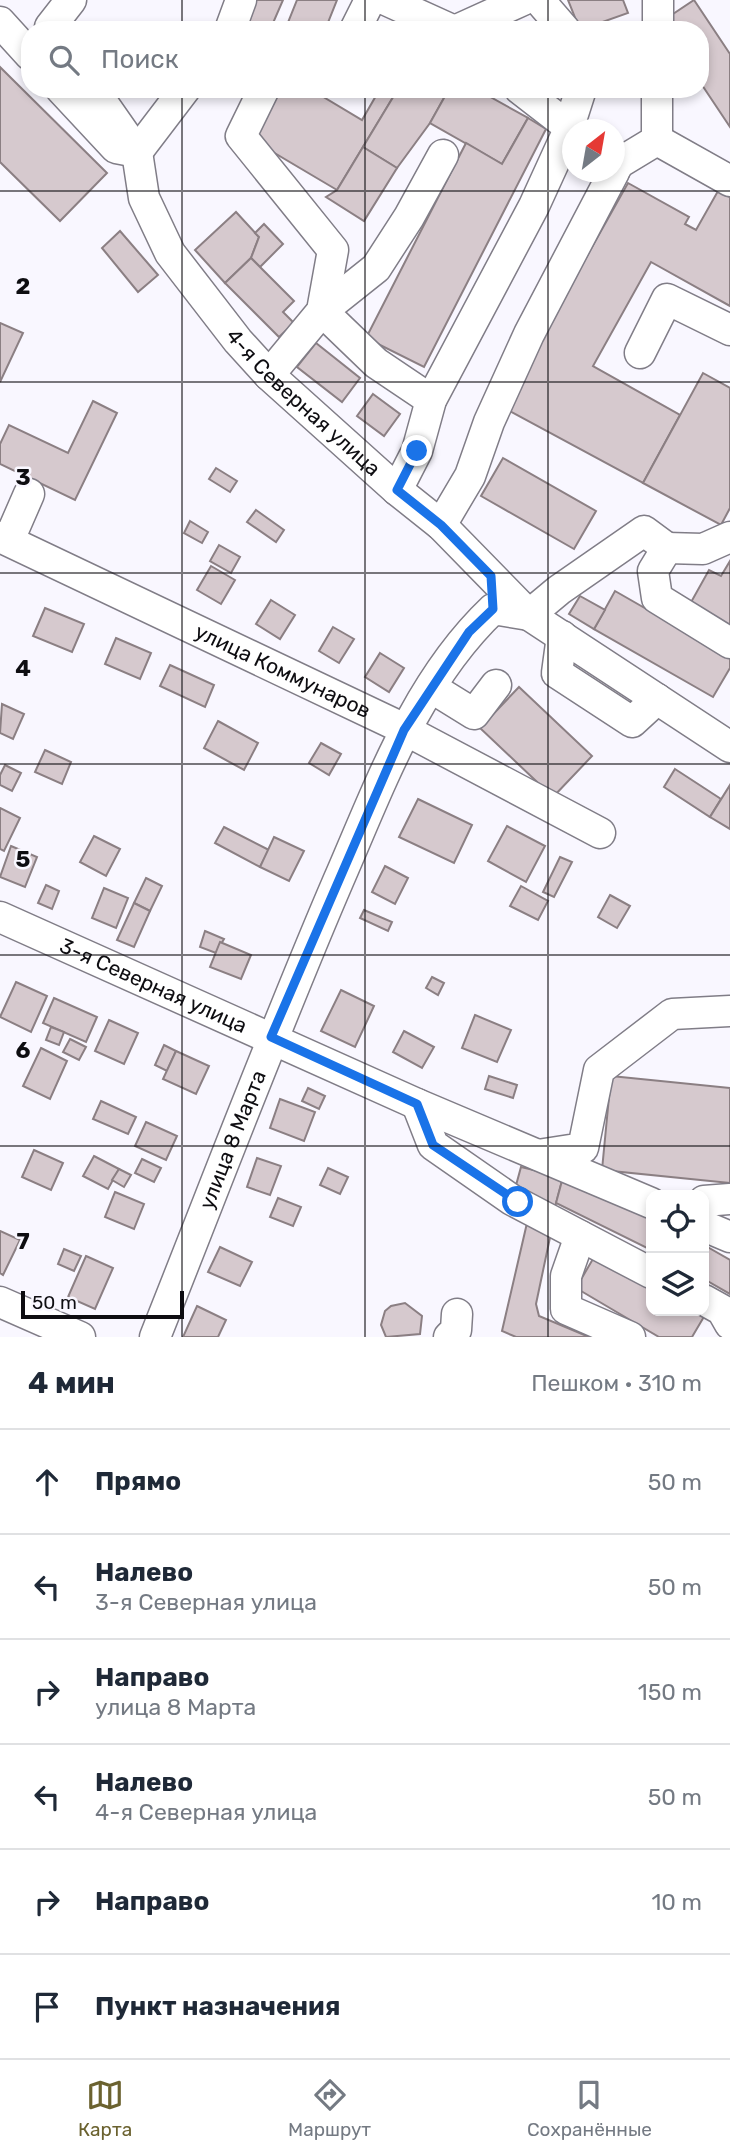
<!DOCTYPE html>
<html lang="ru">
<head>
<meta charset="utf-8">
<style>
	:root { --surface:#fff; --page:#f2f2f3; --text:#1f2937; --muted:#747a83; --line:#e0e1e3; --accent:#6b622f }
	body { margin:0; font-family:Rubik,sans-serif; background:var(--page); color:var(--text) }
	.controls { position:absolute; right:21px; bottom:21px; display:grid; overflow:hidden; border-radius:14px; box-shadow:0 4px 10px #0003 }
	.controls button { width:63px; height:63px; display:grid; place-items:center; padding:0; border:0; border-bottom:2px solid var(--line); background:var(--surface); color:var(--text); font:35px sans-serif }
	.compass { position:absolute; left:562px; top:119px; width:63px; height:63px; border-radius:50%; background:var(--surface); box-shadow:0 4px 10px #0003; rotate:31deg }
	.scale { position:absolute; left:21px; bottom:18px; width:163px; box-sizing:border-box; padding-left:7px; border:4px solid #0e0d11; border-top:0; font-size:19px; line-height:24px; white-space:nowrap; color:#0e0d11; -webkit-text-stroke:5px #f9f7ff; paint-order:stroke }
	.stop { position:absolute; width:21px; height:21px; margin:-16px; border:5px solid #1a73e8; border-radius:50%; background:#fff }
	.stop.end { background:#1a73e8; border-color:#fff; box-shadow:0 2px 7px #0008 }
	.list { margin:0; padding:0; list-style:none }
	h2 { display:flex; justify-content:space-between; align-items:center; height:91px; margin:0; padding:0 28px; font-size:30px }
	h2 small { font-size:23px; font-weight:400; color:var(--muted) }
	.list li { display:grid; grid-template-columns:46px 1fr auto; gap:21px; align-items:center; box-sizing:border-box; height:105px; padding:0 28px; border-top:2px solid var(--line) }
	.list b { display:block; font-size:26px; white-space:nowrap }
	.list p { margin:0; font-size:23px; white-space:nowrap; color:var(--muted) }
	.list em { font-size:23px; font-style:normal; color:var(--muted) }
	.icon { flex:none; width:38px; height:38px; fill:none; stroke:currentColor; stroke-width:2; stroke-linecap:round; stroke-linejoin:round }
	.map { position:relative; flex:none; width:730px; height:1337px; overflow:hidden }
	.search { position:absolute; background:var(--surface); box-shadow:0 4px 10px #0003; left:21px; right:21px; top:21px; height:77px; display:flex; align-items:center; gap:18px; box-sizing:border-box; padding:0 24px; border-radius:28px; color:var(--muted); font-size:26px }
	.sheet { height:721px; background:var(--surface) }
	nav { display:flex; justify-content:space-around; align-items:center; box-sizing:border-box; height:98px; border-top:2px solid var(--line); background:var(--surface); font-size:19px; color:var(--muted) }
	nav a { display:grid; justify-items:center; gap:4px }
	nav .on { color:var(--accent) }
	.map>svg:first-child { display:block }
	.building { fill:#d6c9ce; stroke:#8b7f83; stroke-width:2 }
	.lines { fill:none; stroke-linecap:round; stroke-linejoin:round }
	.minor-casing { stroke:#807d87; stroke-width:33 }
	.minor { stroke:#fff; stroke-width:30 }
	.route { stroke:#1a73e8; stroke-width:9 }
	.grid { fill:none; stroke:#0e0d11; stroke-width:2; stroke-opacity:0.55 }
	.labels { text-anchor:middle; stroke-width:5; stroke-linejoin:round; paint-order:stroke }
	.street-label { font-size:21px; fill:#0e0d11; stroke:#f9f7ff }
	.grid-label { font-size:23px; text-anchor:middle; font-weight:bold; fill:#0e0d11; stroke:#f9f7ff; stroke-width:5; stroke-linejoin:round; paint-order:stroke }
</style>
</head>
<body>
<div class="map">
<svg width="730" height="1337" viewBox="0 0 730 1337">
	<rect width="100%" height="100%" fill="#f9f7ff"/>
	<g class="building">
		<path d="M255,0H283L270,30H242Z"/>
		<path d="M297,0H337L325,30H285Z"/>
		<path d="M568,0H623L628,13L580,30Z"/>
		<path d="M694,0L730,54V127L700,82V30H666L661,22Z"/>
		<path d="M0,67L107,173L60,221L0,162Z"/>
		<path d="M282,89H310L362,120L377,94L369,89H398L337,190L249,138L277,91Z"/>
		<path d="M398,89H449L430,123L397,168L363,147Z"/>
		<path d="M449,89H476L528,118L502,164L430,123Z"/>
		<path d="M528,118L546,129L424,367L366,338L466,143L502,164Z"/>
		<path d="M363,147L397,168L364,221L326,197L337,190Z"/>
		<path d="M628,183L689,217L685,224L696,230L718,191L730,197V306L651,262L593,366L680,415L643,483L502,407Z"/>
		<path d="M236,212L259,237L251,258L225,283L195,250Z"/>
		<path d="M264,224L283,244L260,267L251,258L259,237L255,233Z"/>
		<path d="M120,231L158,275L138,292L102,248Z"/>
		<path d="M251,258L294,301L283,312L294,323L279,337L225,283Z"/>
		<path d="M0,323L23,333L0,382Z"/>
		<path d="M316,343L360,378L342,402L297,367Z"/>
		<path d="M703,373L730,388V508L721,525L643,483Z"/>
		<path d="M373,394L400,414L384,436L357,416Z"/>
		<path d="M93,401L117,413L75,500L0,464V444L9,425L68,453Z"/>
		<path d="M503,458L596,511L574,549L481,496Z"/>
		<path d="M216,468L237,481L230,492L209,479Z"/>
		<path d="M256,510L284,530L276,542L247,522Z"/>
		<path d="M190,521L208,532L202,543L184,533Z"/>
		<path d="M219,545L240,557L231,573L210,561Z"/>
		<path d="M730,561V626L690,604L709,570L721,576Z"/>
		<path d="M211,566L235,580L221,604L197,590Z"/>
		<path d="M615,591L730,657V668L713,697L594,629Z"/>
		<path d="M580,596L605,610L594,629L569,614Z"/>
		<path d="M271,600L295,615L280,639L256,624Z"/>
		<path d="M45,608L84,624L72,652L33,636Z"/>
		<path d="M333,627L354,639L339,663L319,651Z"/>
		<path d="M116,638L151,653L140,679L105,664Z"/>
		<path d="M380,653L404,668L389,692L365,677Z"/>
		<path d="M170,665L214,685L205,707L160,686Z"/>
		<path d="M519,687L592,756L553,797L480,728Z"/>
		<path d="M2,704L24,714L13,739L0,733Z"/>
		<path d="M218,721L258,743L244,770L204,748Z"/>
		<path d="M321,743L341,754L329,775L309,763Z"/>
		<path d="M45,750L71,762L62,784L35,772Z"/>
		<path d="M5,765L21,773L12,791L0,785V775Z"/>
		<path d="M675,769L721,799L710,817L664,787Z"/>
		<path d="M730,785V829L710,817Z"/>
		<path d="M418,799L472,825L454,863L399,837Z"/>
		<path d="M0,808L20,818L4,851L0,849Z"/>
		<path d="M507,826L545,846L526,882L488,861Z"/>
		<path d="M224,827L269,850L260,867L215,843Z"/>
		<path d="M94,836L120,849L106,876L80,862Z"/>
		<path d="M274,837L304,851L289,881L260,867Z"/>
		<path d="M11,846L37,857L25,887L0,877Z"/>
		<path d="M560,857L572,862L554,897L543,892Z"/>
		<path d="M385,866L408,878L395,904L372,892Z"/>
		<path d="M146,878L162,886L150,911L134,903Z"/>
		<path d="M46,885L59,891L52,909L38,903Z"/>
		<path d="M521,886L548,901L538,920L510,906Z"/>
		<path d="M104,888L128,898L116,928L92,918Z"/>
		<path d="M610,895L630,906L617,928L598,917Z"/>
		<path d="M134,903L150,911L134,947L117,940Z"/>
		<path d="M364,910L392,922L388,931L360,918Z"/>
		<path d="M205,931L224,939L216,953L200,947Z"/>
		<path d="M220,942L251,955L241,979L210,967Z"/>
		<path d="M432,977L444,983L438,995L426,988Z"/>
		<path d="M16,982L47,996L31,1032L0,1017Z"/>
		<path d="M341,990L374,1006L355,1047L321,1031Z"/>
		<path d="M54,998L97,1017L86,1042L43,1023Z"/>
		<path d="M475,1015L511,1030L497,1062L462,1048Z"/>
		<path d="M109,1020L138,1033L124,1064L95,1051Z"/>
		<path d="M51,1027L64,1032L59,1045L46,1040Z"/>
		<path d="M404,1031L434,1047L422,1068L393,1052Z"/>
		<path d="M70,1039L86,1047L79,1060L63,1052Z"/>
		<path d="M164,1045L176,1051L167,1071L155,1065Z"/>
		<path d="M41,1048L67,1061L50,1099L23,1086Z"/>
		<path d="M176,1051L209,1066L196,1094L163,1079Z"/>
		<path d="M489,1076L517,1085L513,1098L485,1089Z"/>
		<path d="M611,1076L730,1088V1183L602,1170Z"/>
		<path d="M308,1088L325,1096L319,1109L302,1101Z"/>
		<path d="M280,1099L315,1112L304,1141L270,1128Z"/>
		<path d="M101,1101L136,1117L128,1134L93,1119Z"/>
		<path d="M146,1122L177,1136L166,1160L135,1146Z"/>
		<path d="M34,1150L63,1163L51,1190L22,1177Z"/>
		<path d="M94,1156L119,1169L108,1189L83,1176Z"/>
		<path d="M257,1158L281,1166L270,1195L247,1187Z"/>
		<path d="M142,1159L161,1168L154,1182L135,1173Z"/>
		<path d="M521,1167L563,1177L554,1211L512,1200Z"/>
		<path d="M328,1168L348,1177L340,1194L320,1185Z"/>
		<path d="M119,1169L131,1175L124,1187L112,1180Z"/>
		<path d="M563,1177L651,1216V1250L556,1203Z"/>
		<path d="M115,1192L144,1204L134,1229L105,1217Z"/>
		<path d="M278,1198L301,1207L293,1226L270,1217Z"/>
		<path d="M527,1223L552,1228L536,1304L539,1316L589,1337H516L502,1331Z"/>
		<path d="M0,1231L20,1240L3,1275L0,1273Z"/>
		<path d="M704,1245L730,1260V1294L704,1279Z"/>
		<path d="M220,1247L252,1262L240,1286L208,1272Z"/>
		<path d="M64,1249L81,1256L74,1271L58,1264Z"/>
		<path d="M597,1252L651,1284V1311H697L705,1315L692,1337H659L576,1288Z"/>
		<path d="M86,1256L113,1268L95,1309L68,1297Z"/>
		<path d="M405,1303L422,1316L420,1334L386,1337L381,1325L385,1311L391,1306Z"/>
		<path d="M197,1306L226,1320L218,1337H183Z"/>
	</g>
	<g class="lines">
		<g class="minor-casing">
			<g id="minor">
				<path d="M386,0L452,30"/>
				<path d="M539,0L565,30"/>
				<path d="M0,22L30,55"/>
				<path d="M50,27L71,0"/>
				<path d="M230,30L241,0"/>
				<path d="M355,30L370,0"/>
				<path d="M457,30L523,0"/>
				<path d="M658,30V0"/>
				<path d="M61,89L116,148L137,152L185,89"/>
				<path id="s1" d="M93,89L137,152L144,198L170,253L238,341L269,375L397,490L441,525L529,615L730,747"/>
				<path d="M264,89L241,136L333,250L322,311L269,375"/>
				<path d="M520,89L569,127"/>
				<path d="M657,140L730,181"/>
				<path d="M614,171L619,163L657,140V89"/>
				<path d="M640,353L667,299L730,330"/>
				<path d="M431,400L376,363L322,311L376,268L409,217L443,155"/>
				<path d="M397,490L417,451L431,400L534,206L566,136L581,89"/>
				<path d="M441,525L470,476L489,422L529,334L614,172"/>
				<path id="s2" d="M0,537L394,724L600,833"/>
				<path d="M9,540L29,494"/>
				<path d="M667,548L703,549L730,537"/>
				<path d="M562,636L557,673L632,722L657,699"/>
				<path d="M432,688L474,714L496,685"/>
				<path id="s3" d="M0,917L417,1104L651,1203"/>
				<path d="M417,1104L433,1145L512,1200L651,1273"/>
				<path d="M538,1155L583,1148L599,1070L672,1014L730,1011"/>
				<path d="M704,1201L730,1199"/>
				<path d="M704,1226L730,1237"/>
				<path d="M580,1236L566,1276V1309L630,1337"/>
				<path d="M704,1300L722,1310L730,1324"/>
				<path d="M0,1302L80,1337"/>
				<path id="s4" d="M155,1337C216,1184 274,1030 339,879C380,785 417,681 493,609L529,615L559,590L644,531L667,548L653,571L657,598L730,643"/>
				<path d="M449,1337L456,1330L457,1314"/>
			</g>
		</g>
		<use href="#minor" class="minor"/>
	</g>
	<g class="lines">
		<path class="route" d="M417,451L397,490L441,525L491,576L493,609L469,632L404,730L271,1037L417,1104L433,1145L518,1202"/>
	</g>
	<path class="grid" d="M182,0V30M365,0V30M548,0V30M182,89V1337M365,89V1337M548,89V1337M0,191H730M0,382H730M0,573H730M0,764H730M0,955H730M0,1146H730"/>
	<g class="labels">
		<g class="street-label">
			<text dy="7" stroke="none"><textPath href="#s1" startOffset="385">4-я Северная улица</textPath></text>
			<text dy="7" stroke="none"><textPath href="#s2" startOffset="313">улица Коммунаров</textPath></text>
			<text dy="7" stroke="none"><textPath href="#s3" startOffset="168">3-я Северная улица</textPath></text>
			<text dy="7" stroke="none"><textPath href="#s4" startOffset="212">улица 8 Марта</textPath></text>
		</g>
	</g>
	<g class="grid-label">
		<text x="23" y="294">2</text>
		<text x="23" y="485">3</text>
		<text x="23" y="676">4</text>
		<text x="23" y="867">5</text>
		<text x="23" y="1058">6</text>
		<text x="23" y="1249">7</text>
	</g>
</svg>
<div class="controls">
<button><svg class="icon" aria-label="locate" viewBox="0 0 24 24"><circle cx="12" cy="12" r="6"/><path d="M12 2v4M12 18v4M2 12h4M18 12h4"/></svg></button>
<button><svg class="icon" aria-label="layers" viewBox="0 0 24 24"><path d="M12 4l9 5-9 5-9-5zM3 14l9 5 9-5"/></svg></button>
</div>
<svg class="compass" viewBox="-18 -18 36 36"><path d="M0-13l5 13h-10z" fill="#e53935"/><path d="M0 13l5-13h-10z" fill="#747a83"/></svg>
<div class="scale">50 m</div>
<div class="stop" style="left:518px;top:1202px"></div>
<div class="stop end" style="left:417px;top:451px"></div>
<div class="search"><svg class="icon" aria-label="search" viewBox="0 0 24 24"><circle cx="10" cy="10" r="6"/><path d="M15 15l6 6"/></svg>Поиск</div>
</div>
<section class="sheet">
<h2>4 мин<small>Пешком · 310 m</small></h2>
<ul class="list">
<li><svg class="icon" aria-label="ahead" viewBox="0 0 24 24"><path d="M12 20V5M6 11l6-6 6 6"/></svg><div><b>Прямо</b></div><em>50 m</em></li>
<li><svg class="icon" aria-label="left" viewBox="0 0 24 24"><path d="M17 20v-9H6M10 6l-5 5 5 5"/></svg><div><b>Налево</b><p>3-я Северная улица</p></div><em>50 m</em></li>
<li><svg class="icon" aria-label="right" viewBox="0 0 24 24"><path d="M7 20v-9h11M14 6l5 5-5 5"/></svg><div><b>Направо</b><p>улица 8 Марта</p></div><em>150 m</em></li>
<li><svg class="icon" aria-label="left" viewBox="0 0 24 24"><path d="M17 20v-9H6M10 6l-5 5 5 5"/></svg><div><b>Налево</b><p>4-я Северная улица</p></div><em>50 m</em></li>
<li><svg class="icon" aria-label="right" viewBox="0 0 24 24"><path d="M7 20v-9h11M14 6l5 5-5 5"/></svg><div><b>Направо</b></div><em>10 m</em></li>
<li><svg class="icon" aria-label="arrive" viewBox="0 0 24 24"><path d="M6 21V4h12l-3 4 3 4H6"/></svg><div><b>Пункт назначения</b></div></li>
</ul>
</section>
<nav>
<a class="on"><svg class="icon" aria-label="map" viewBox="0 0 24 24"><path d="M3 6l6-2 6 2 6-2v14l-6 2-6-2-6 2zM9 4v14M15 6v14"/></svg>Карта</a>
<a><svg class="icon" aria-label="directions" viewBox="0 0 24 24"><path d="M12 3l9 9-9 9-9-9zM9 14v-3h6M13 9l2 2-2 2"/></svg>Маршрут</a>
<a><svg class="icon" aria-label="saved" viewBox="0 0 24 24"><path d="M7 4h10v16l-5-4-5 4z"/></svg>Сохранённые</a>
</nav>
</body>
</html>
